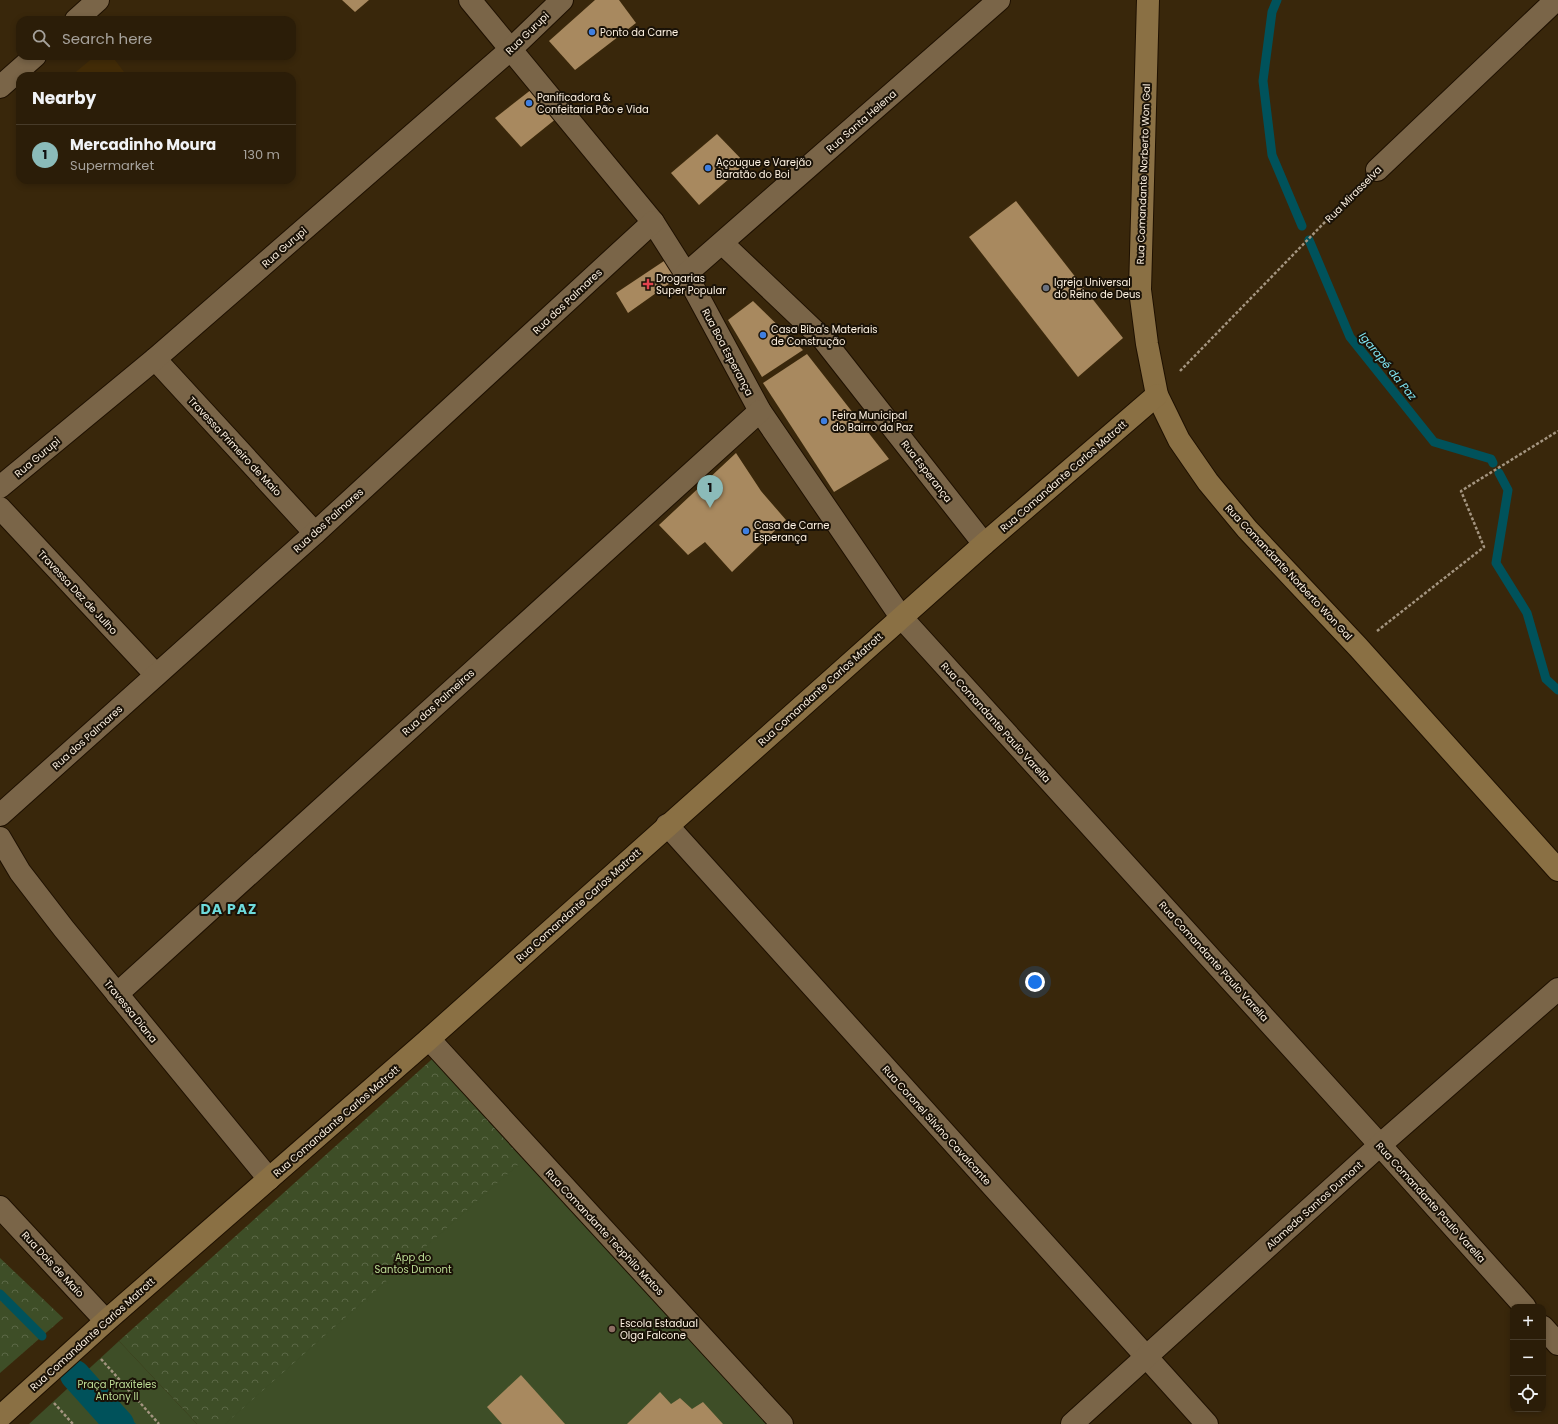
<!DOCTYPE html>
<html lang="en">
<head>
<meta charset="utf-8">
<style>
	:root { --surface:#2b1d08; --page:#372a16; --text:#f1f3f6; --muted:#a6a29c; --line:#473b29; --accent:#8bbbb9 }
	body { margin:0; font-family:Poppins,sans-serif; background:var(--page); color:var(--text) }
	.controls { position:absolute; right:12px; bottom:12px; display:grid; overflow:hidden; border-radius:8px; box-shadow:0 2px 6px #0003 }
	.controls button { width:36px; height:36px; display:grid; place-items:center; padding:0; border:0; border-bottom:1px solid var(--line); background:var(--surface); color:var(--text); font:20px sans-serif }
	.you { position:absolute; left:1035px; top:982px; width:14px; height:14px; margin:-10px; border:3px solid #fff; border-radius:50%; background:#1a73e8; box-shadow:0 0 0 6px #1a73e833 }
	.badge { display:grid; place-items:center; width:26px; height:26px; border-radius:50%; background:var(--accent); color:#111; font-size:13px; font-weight:700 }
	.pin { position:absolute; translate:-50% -33px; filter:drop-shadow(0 1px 2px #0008) }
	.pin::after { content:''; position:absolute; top:21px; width:14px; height:12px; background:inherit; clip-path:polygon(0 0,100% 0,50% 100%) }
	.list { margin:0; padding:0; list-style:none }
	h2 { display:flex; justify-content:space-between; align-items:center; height:52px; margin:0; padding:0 16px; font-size:17px }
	h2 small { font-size:13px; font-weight:400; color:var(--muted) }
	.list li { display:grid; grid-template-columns:26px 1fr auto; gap:12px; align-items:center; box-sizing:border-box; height:60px; padding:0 16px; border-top:1px solid var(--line) }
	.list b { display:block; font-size:15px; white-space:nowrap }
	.list p { margin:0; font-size:13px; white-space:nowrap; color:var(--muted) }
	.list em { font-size:13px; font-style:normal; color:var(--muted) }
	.icon { flex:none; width:22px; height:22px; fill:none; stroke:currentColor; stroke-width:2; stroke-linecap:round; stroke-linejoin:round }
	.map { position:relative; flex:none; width:1558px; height:1424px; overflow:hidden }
	.search { position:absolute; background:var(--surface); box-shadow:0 2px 6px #0003; left:16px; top:16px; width:280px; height:44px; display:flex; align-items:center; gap:10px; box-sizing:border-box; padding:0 14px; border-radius:12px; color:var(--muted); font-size:15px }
	.panel { position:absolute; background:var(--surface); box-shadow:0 2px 6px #0003; left:16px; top:72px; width:280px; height:112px; border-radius:12px }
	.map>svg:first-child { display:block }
	.built { fill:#432c07 }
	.forest { fill:url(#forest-crowns) }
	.park { fill:#3e4e27 }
	.water { fill:url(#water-ripples) }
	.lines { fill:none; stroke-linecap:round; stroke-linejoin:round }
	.stream { stroke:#00525b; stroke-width:9 }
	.canal { stroke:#00525b; stroke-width:30 }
	.building { fill:#a8895f }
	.street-casing { stroke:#1e1000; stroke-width:24 }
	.secondary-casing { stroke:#1e1000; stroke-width:24 }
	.path { stroke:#a49580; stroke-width:2.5; stroke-dasharray:3 2; stroke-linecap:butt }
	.street { stroke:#7a6548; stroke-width:22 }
	.secondary { stroke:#8a7044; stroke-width:22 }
	.shop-dot { fill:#3f7fe0; stroke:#1a1207; stroke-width:1.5 }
	.health-dot { fill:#e0444e; stroke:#1a1207; stroke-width:1.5 }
	.worship-dot { fill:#6b7280; stroke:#1a1207; stroke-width:1.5 }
	.education-dot { fill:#8d6e63; stroke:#1a1207; stroke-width:1.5 }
	.labels { text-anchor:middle; stroke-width:4; stroke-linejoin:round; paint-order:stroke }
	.poi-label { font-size:10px; fill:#fdf1e1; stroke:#1a1207; text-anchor:start }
	.street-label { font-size:10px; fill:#fdf1e1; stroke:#1a1207 }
	.park-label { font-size:10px; fill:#bddd96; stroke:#1a1207 }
	.water-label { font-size:11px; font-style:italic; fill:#81e9f7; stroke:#1a1207 }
	.district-label { font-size:14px; font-weight:bold; letter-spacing:1px; fill:#6edbdc; stroke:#1a1207 }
</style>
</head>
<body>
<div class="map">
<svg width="1558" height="1424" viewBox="0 0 1558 1424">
	<defs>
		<pattern id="forest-crowns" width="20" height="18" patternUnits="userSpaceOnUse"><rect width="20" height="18" fill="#3e4e27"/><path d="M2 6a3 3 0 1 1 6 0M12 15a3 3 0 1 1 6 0" fill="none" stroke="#5b6846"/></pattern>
		<pattern id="water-ripples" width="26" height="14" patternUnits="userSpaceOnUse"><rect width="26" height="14" fill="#00525b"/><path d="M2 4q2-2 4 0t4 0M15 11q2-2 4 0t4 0" fill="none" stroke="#266b72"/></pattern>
	</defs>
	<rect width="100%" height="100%" fill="#39270b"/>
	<path class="built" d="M95,56H112L127,76H71Z"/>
	<g class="forest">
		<path d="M440,1052L620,1264L502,1424H197L119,1341Z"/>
		<path d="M0,1258L63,1318L0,1373Z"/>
	</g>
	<g class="park">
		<path d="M528,1156L770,1424H225Z"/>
		<path d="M119,1341L197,1424H29Z"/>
	</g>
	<path class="water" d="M94,1377L136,1424H102L69,1387Z"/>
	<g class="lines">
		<g class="stream">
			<path d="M1277,0L1272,12L1263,81L1272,155L1302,226"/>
			<path d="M1309,240L1350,337L1434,442L1491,459L1493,463"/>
			<path d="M1499,473L1508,490L1496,563L1527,613L1546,679L1558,690"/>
			<path d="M0,1294L42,1336"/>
		</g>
		<path class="canal" d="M75,1375L119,1424"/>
	</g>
	<g class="building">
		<path d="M342,0H369L355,12Z"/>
		<path d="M595,0H619L636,23L575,70L549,41Z"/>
		<path d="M532,89L557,118L521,147L495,118Z"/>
		<path d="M717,134L746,164L699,205L671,173Z"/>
		<path d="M1016,201L1123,338L1078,377L969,237Z"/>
		<path d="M667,259L680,276L628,313L616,293Z"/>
		<path d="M753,301L803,350L762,377L728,320Z"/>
		<path d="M807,354L889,459L834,492L763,383Z"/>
		<path d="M736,453L761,491L786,520L732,572L705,542L688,555L659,525Z"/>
		<path d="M521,1375L565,1424H502L487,1407Z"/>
		<path d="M660,1392L671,1404L680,1398L692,1409L703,1402L723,1424H627Z"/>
	</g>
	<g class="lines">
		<g class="street-casing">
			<g id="street">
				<path d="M470,0L653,222L686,274L760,411L901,617L1380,1145L1525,1307"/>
				<path d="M76,20L98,0"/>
				<path d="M0,87L35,56"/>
				<path d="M1377,170L1556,0"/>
				<path d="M722,243L823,339L984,544"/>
				<path d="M686,274L999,0"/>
				<path d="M155,359L315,533"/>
				<path d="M0,487L155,359L511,49L562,0"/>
				<path d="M0,508L156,675"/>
				<path d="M0,815L315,533L653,222"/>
				<path d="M667,825L1207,1424"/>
				<path d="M0,838L20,872L64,929L269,1179"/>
				<path d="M117,994L760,411"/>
				<path d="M429,1039L782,1424"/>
				<path d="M0,1207L106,1321"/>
				<path d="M1543,1327L1558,1344"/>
				<path d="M1072,1424L1380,1145L1558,989"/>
			</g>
		</g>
		<g class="secondary-casing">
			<g id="secondary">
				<path d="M1148,0L1140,290L1147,344L1157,395L1179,440L1208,482L1247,529L1358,647L1558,870"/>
				<path d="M0,1417L106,1321L429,1039L984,544L1157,395"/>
			</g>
		</g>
		<g class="path">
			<path d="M1180,371L1359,187"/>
			<path d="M1377,631L1484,547L1461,491L1558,431"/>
			<path d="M101,1359L159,1424"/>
			<path d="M54,1403L73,1424"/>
		</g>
		<use href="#street" class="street"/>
		<use href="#secondary" class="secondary"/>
	</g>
	<g class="shop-dot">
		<circle cx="592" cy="32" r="4"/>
		<circle cx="529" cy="103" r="4"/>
		<circle cx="708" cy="168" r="4"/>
		<circle cx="763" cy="335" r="4"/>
		<circle cx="824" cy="421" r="4"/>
		<circle cx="746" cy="531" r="4"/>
	</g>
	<path class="health-dot" d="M646 278h4v4h4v4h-4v4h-4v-4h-4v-4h4z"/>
	<circle class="worship-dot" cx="1046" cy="288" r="4"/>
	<circle class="education-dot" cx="612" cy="1329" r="4"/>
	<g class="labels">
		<g class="poi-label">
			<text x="600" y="36">Ponto da Carne</text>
			<text x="537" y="101">Panificadora &amp;<tspan x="537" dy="12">Confeitaria Pão e Vida</tspan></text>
			<text x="716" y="166">Açougue e Varejão<tspan x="716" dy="12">Baratão do Boi</tspan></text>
			<text x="656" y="282">Drogarias<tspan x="656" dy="12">Super Popular</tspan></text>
			<text x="1054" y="286">Igreja Universal<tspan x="1054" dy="12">do Reino de Deus</tspan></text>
			<text x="771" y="333">Casa Biba's Materiais<tspan x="771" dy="12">de Construção</tspan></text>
			<text x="832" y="419">Feira Municipal<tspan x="832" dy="12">do Bairro da Paz</tspan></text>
			<text x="754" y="529">Casa de Carne<tspan x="754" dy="12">Esperança</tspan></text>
			<text x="620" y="1327">Escola Estadual<tspan x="620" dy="12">Olga Falcone</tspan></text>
		</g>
		<g class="street-label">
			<text transform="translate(527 33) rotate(-44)" y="4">Rua Gurupi</text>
			<text transform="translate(861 121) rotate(-41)" y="4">Rua Santa Helena</text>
			<text transform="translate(1143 174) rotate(-88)" y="4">Rua Comandante Norberto Won Gal</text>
			<text transform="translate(1353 194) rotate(-45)" y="4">Rua Mirasselva</text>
			<text transform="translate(284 247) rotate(-41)" y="4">Rua Gurupi</text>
			<text transform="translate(567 301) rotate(-43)" y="4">Rua dos Palmares</text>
			<text transform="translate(728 352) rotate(62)" y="4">Rua Boa Esperança</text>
			<text transform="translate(235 446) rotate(47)" y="4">Travessa Primeiro de Maio</text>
			<text transform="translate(37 457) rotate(-40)" y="4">Rua Gurupi</text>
			<text transform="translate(927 471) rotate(52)" y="4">Rua Esperança</text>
			<text transform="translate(1063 476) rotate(-41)" y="4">Rua Comandante Carlos Matrott</text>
			<text transform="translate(328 520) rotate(-42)" y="4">Rua dos Palmares</text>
			<text transform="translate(1289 572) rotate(47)" y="4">Rua Comandante Norberto Won Gal</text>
			<text transform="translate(78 592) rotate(47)" y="4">Travessa Dez de Julho</text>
			<text transform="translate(820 689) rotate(-42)" y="4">Rua Comandante Carlos Matrott</text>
			<text transform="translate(438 702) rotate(-42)" y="4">Rua das Palmeiras</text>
			<text transform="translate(996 722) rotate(48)" y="4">Rua Comandante Paulo Varella</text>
			<text transform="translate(87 737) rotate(-42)" y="4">Rua dos Palmares</text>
			<text transform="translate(578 905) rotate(-42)" y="4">Rua Comandante Carlos Matrott</text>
			<text transform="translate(1214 961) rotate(48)" y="4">Rua Comandante Paulo Varella</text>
			<text transform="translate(131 1011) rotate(51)" y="4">Travessa Diana</text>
			<text transform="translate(336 1121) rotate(-41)" y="4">Rua Comandante Carlos Matrott</text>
			<text transform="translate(937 1125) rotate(48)" y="4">Rua Coronel Silvino Cavalcante</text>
			<text transform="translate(1431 1202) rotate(48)" y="4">Rua Comandante Paulo Varella</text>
			<text transform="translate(1314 1205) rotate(-42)" y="4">Alameda Santos Dumont</text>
			<text transform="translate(605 1232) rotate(47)" y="4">Rua Comandante Teophilo Matos</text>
			<text transform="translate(53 1264) rotate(47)" y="4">Rua Dois de Maio</text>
			<text transform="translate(92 1334) rotate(-42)" y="4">Rua Comandante Carlos Matrott</text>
		</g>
		<g class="park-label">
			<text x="413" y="1261">App do<tspan x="413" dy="12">Santos Dumont</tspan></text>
			<text x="117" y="1388">Praça Praxíteles<tspan x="117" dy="12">Antony II</tspan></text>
		</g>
		<g class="water-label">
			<text transform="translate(1388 366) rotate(51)" y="4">Igarapé da Paz</text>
		</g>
		<g class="district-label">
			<text x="229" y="914">DA PAZ</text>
		</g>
	</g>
</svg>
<div class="controls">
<button>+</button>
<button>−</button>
<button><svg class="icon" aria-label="locate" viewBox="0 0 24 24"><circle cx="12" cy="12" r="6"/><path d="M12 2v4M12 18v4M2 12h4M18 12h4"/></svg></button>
</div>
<div class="you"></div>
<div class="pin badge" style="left:710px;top:508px">1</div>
<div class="search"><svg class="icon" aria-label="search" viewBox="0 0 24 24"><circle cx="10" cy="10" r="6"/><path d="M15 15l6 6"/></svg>Search here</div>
<section class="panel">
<h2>Nearby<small></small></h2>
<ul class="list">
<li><span class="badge">1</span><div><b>Mercadinho Moura</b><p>Supermarket</p></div><em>130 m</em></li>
</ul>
</section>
</div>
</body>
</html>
